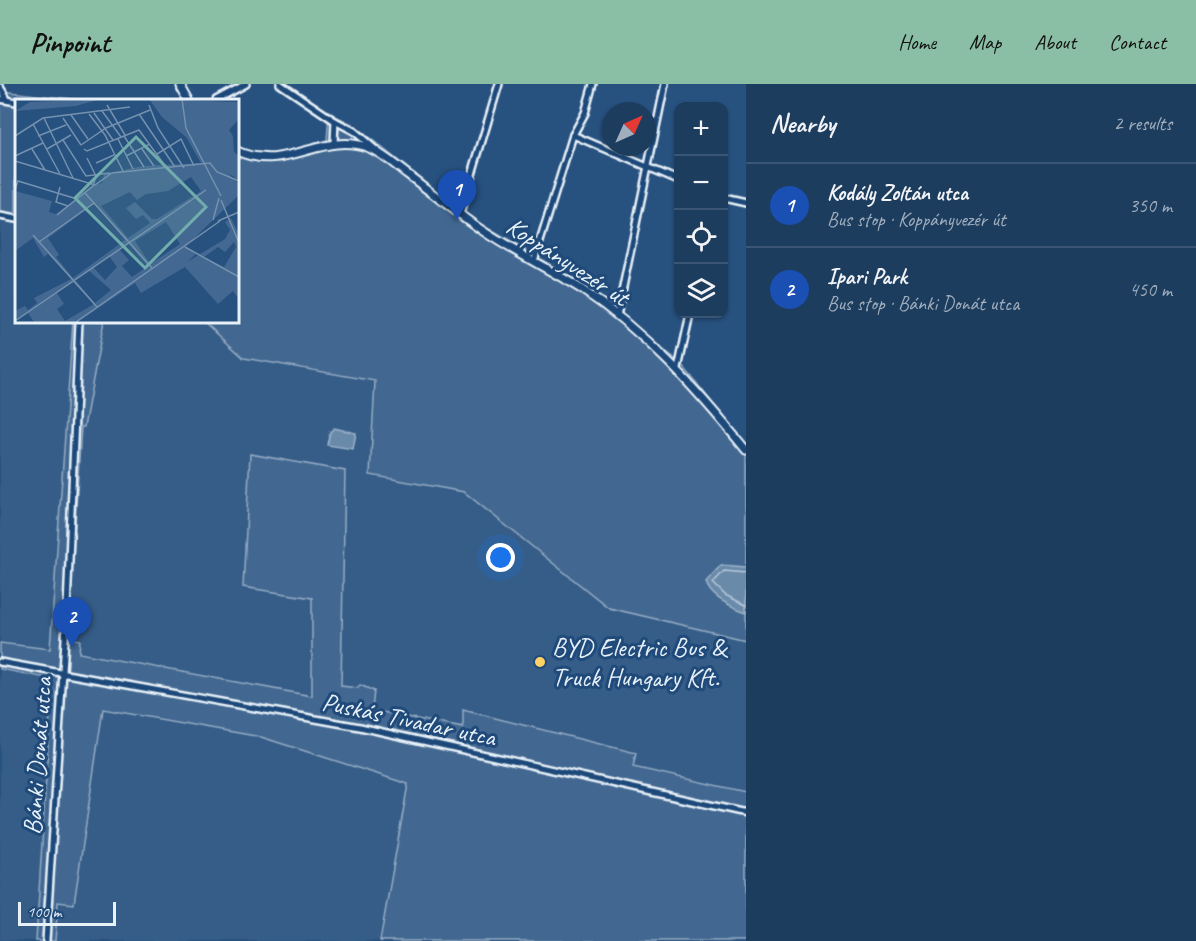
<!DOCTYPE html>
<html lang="en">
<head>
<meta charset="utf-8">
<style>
	:root { --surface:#1d3d5f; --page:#254465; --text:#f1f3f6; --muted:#a0aebd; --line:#3b5674; --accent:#8abfa5 }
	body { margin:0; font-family:Caveat,sans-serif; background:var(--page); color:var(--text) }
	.controls { position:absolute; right:18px; top:18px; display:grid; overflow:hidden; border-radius:12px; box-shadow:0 2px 4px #0004 }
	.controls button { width:54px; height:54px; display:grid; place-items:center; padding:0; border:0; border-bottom:2px solid var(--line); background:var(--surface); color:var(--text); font:30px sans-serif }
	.compass { position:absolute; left:602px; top:18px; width:54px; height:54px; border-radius:50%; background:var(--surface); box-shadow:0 2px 4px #0004; rotate:45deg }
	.scale { position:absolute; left:18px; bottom:15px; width:98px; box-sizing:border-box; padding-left:6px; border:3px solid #e8f1f8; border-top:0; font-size:16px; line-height:21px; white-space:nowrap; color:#e8f1f8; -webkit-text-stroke:4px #1f4a7a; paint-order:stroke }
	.you { position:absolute; left:501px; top:474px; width:21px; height:21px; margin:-15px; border:4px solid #fff; border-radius:50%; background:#1a73e8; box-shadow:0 0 0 9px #1a73e833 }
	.badge { display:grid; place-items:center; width:39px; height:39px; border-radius:50%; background:var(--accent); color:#fff; font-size:20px; font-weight:700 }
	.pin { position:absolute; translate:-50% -50px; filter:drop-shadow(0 2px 3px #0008) }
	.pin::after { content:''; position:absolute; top:32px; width:21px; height:18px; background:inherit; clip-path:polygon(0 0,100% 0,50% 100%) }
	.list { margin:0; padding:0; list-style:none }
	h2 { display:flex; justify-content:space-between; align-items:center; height:78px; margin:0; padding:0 24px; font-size:26px }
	h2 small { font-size:20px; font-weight:400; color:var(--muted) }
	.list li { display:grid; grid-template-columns:39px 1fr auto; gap:18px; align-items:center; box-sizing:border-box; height:84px; padding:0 24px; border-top:2px solid var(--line) }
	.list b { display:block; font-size:22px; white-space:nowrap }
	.list p { margin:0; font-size:20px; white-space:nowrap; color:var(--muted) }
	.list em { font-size:20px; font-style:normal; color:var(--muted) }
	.icon { flex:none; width:33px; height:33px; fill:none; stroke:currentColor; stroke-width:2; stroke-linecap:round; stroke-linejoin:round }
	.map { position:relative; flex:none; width:746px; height:857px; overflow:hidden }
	header { display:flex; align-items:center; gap:36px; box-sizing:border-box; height:84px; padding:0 30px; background:var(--accent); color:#111 }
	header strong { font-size:28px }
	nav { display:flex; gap:33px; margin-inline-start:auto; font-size:21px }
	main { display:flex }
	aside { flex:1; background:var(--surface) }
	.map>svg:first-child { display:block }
	.built { fill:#355d88 }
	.green { fill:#436891; stroke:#96acc4; stroke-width:1.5 }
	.water { fill:#6b8aaa; stroke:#9db3c9; stroke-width:1.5 }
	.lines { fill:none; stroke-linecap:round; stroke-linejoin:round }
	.shore { stroke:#b6c8d9; stroke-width:1.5 }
	.minor-casing { stroke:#e8f1f8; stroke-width:10 }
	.tertiary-casing { stroke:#e8f1f8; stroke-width:11 }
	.minor { stroke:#1f4a7a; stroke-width:5 }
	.tertiary { stroke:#1f4a7a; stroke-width:7 }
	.poi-dot { fill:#ffd166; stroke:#1f4a7a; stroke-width:2 }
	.labels { text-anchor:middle; stroke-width:6; stroke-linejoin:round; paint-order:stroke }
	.street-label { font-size:26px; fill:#e8f1f8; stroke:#1f4a7a }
	.poi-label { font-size:26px; fill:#e8f1f8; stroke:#1f4a7a; text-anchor:start }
	.inset-road { fill:none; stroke:#7491af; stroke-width:1.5 }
	.view { fill:#71adac; fill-opacity:0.15; stroke:#71adac; stroke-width:3 }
	.inset-edge { fill:none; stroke:#e8f1f8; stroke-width:3 }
</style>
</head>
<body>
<header>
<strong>Pinpoint</strong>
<nav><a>Home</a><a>Map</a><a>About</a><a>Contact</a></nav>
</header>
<main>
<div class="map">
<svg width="746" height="857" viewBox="0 0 746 857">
	<rect width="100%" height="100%" fill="#27517f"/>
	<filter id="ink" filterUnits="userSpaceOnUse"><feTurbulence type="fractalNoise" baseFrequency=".0167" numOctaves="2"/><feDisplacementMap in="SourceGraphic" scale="12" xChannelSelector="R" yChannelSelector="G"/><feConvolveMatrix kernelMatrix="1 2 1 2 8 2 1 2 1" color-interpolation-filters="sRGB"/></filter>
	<g filter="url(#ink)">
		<g class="built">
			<path d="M0,136L16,139V237H73L50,566L0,559Z"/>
			<path d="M104,237H203L244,274L375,297L370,391L464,408L609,524L746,556V708L632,682L635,669L463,627V644L371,625L360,601L358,604L341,602L344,387L250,370L312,514V612L79,570L68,555L81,342L84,343Z"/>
			<path d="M0,585L52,595L36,857L0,856Z"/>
			<path d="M102,625L261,653L408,700L380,857H55L58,818L74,819Z"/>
		</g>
		<g class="green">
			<path d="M0,7L82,16H16V139L0,136Z"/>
			<path d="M329,29L352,40L472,135L566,190L612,222L683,282L746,361V556L609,524L464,408L370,391L375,297L244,274L203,237H237V63C267,79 296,65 327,56Z"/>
			<path d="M73,237H104L84,343H81L68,554L80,556L79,569L312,612V514L243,503L250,370L345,387L341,602L358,604L360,601L374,607L372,626L463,644V626L636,669L633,683L746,708V857H380L408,700L261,653L103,625L74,820L58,818L55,857H36L52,595L0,585V559L50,565Z"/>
		</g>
		<g class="water">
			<path d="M334,344L356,349L353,365L327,361L330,348Z"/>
			<path d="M721,481L746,483V528C732,523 710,513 706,498Z"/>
		</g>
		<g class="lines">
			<path class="shore" d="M746,489L724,487L713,499L725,511L746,521"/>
			<g class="minor-casing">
				<g id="minor">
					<path d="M280,0L335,37L354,47L377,67"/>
					<path d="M0,3L7,15"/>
					<path d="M0,15L16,18"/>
					<path d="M216,16L246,0"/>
					<path d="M573,51L678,96"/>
					<path d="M334,59L335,37"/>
					<path d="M724,114L746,119"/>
					<path d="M460,130L499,0"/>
					<path d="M0,132L16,135"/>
					<path d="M534,177L573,51L585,29L593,0"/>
					<path d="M617,232L665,0"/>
					<path d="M678,285L690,230"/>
					<path d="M0,578L360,643L746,729"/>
					<path d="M46,857L67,524L79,237"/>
				</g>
			</g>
			<g class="tertiary-casing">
				<g id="tertiary">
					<path d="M180,0L189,16"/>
					<path d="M237,67C287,90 321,46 369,64C383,70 395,81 407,90C432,109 457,129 483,147C514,168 549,185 581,205C646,248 697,306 746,366"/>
				</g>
			</g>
			<use href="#minor" class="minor"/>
			<use href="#tertiary" class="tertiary"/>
		</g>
	</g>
	<circle class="poi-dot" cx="540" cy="578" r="6"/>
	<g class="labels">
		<g class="street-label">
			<text transform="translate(568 177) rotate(33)" y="9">Koppányvezér út</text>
			<text transform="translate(409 635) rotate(12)" y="9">Puskás Tivadar utca</text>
			<text transform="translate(37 672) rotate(-86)" y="9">Bánki Donát utca</text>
		</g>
		<g class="poi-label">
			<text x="552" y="572">BYD Electric Bus &amp;<tspan x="552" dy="30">Truck Hungary Kft.</tspan></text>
		</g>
	</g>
	<g transform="translate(15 15)">
		<rect width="224" height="224" fill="#27517f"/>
		<path d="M85,0L61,7L0,12L15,3ZM134,0L223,3V21L214,31L218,37L219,53L223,56V81L213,74L223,84V97L170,148L181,155L172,163L210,140L215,131L210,123L216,119L223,133V199L218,192L203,205L170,168L126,194L120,184L63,223H19L13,214L0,223V212L10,207L13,211L22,204L19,199L56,180L33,155L29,158L18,139L0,152V92L37,102L34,113L41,115L77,87L87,84L89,75L128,67L186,64L171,38L147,18ZM176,78L186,92L142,120H137L120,103L111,109L121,120L128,116L135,124L113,139L86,107L115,93L122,101L131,95L153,92ZM79,105L110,141L58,179L41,158L44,156L33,139ZM151,123L165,145L135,165L120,142ZM219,143L221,148L209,168L189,158L203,148L210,153ZM113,144L133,167L117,178L107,167L114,161L104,150ZM94,157L102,168L90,181L78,168ZM73,171L96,191L80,204L60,181ZM58,183L79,205L50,222L42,210L49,205L42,194Z" fill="#436891" fill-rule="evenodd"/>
		<path class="inset-road" d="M167,0L171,29L206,97M92,6L110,36M134,6L143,29L169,69M87,12L106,38M79,14L98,41M74,15L90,36L108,72M124,15L160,68M56,16L73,40M29,19L58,79M48,19L66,46M18,25L45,75M0,37L28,19L115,8M23,37L51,26M109,37L129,68M103,40L118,70M48,41L71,77L95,74M66,46L91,29L135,11M17,50L30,71M32,50L56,36M69,50L72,52L124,31L151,68M127,50L139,67M142,55L166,40L179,67M0,57L28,44M111,57L135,45M0,62L80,86L97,74L195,64L202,73L224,82M81,64L99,56M45,88L41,103L53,107M0,91L3,82L62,100M70,94L137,169M206,101L224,144M42,116L78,87L81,77L72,59M198,121L204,99M203,122L224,113M18,136L82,208M24,143L79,104M170,148L224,178M0,222L191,91M61,223L205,122"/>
		<path class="view" d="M121,38L191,108L130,169L60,99Z"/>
		<rect width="224" height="224" class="inset-edge"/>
	</g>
</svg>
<div class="controls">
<button>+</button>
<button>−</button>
<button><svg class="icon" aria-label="locate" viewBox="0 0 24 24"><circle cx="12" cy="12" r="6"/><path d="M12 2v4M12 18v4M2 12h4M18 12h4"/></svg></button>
<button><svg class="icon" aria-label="layers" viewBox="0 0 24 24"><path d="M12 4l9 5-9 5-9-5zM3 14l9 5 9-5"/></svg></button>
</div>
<svg class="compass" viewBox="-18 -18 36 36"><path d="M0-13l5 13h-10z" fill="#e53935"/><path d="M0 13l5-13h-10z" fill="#a0aebd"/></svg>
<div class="scale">100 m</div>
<div class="you"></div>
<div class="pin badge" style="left:457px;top:136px;background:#1a4fb4">1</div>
<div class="pin badge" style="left:72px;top:563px;background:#1a4fb4">2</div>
</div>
<aside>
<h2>Nearby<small>2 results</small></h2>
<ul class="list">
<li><span class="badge" style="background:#1a4fb4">1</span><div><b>Kodály Zoltán utca</b><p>Bus stop · Koppányvezér út</p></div><em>350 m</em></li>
<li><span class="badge" style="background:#1a4fb4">2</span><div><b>Ipari Park</b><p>Bus stop · Bánki Donát utca</p></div><em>450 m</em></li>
</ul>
</aside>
</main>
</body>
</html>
